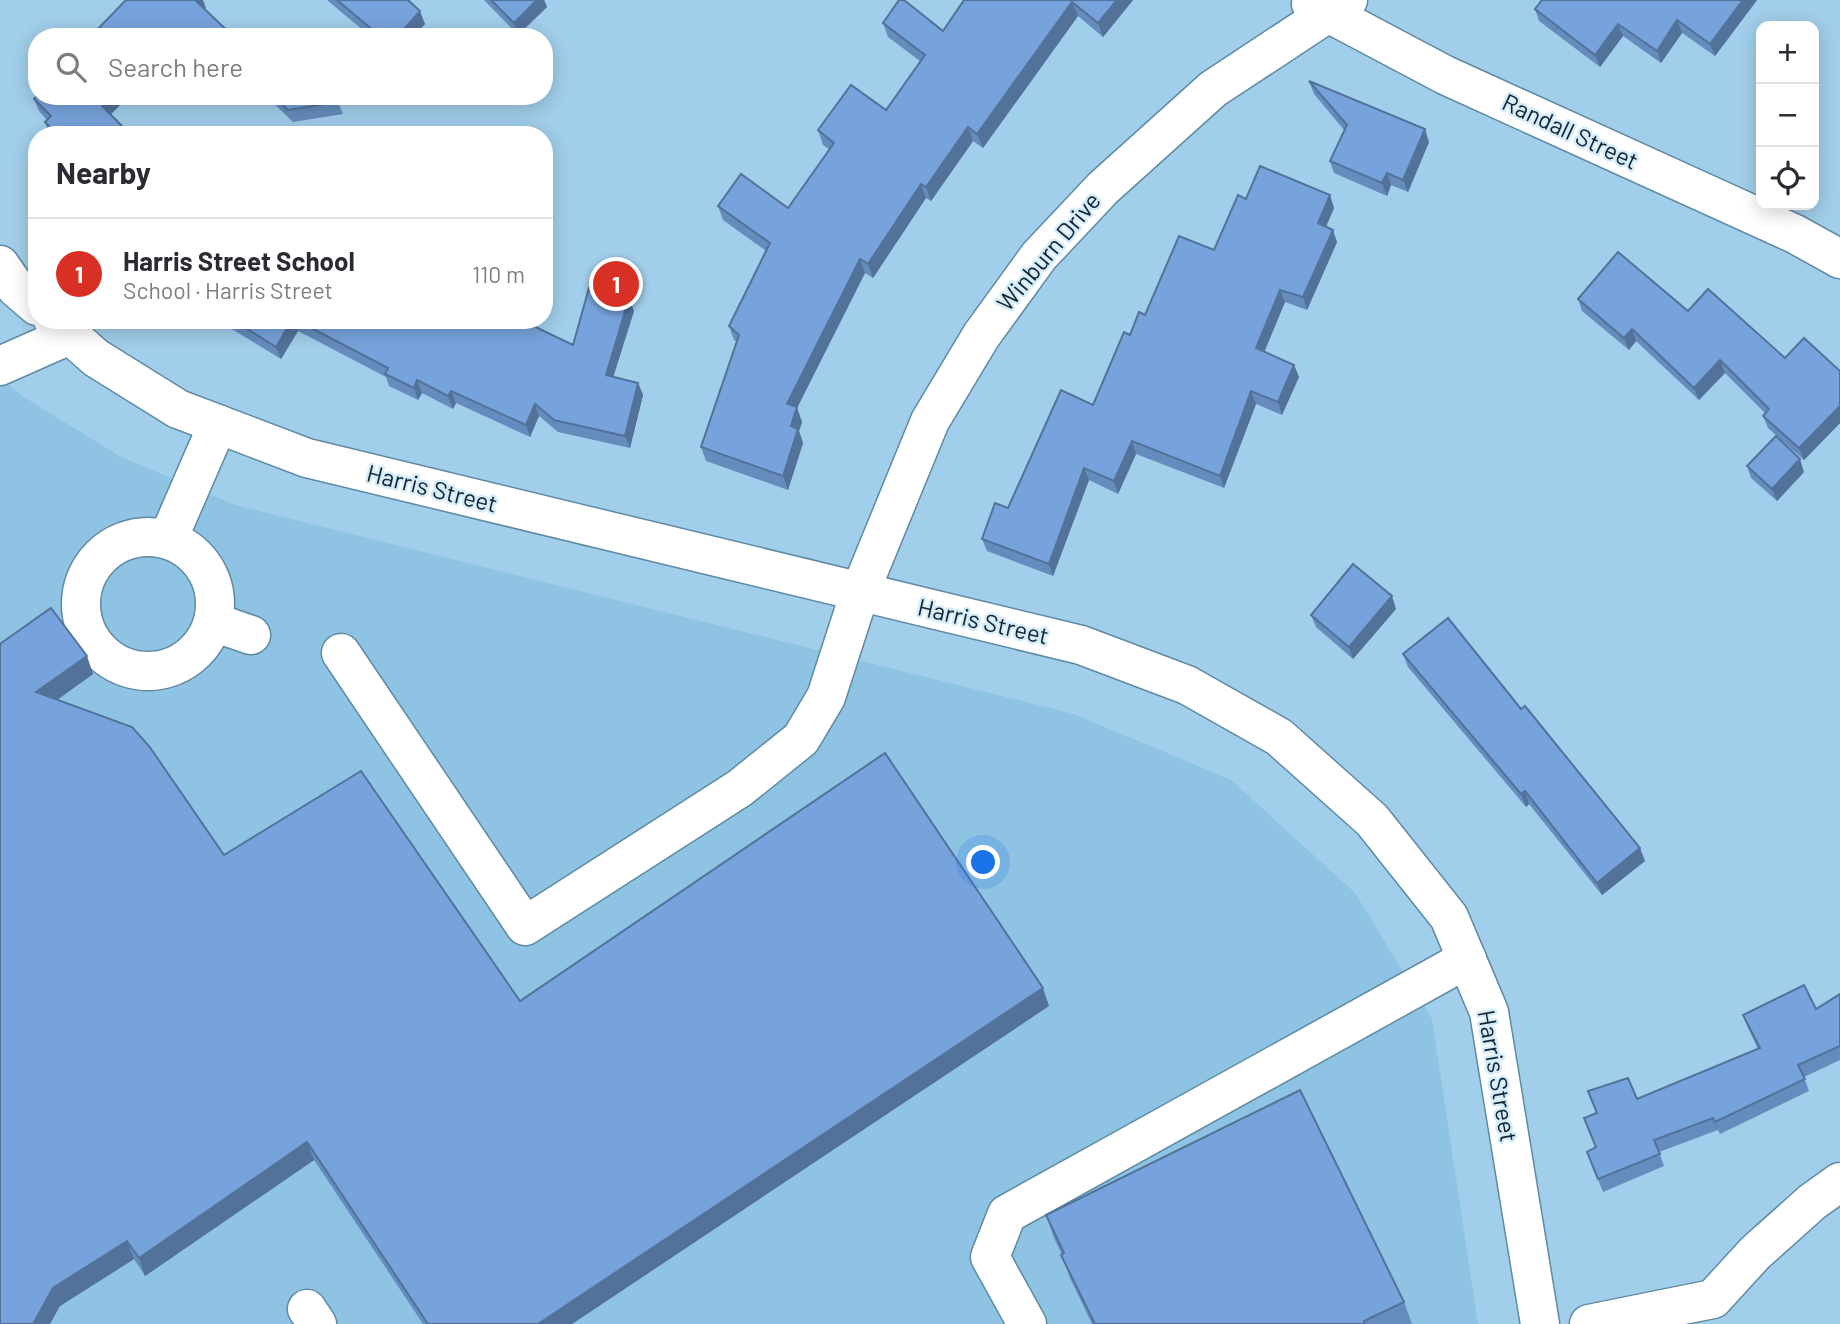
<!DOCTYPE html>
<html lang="en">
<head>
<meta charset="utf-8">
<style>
	:root { --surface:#fff; --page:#f7f7f7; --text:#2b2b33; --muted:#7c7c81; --line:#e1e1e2; --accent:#d93025 }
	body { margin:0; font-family:Barlow,sans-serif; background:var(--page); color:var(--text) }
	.controls { position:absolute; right:21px; top:21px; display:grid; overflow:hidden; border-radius:14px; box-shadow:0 4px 18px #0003 }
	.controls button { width:63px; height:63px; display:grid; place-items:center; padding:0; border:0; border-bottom:2px solid var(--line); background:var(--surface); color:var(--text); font:35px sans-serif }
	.you { position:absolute; left:984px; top:863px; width:24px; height:24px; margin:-18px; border:5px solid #fff; border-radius:50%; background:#1a73e8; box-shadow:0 0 0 10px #1a73e833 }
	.badge { display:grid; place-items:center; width:46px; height:46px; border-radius:50%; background:var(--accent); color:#fff; font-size:23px; font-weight:700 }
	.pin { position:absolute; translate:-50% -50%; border:4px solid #fff; box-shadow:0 2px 7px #0006 }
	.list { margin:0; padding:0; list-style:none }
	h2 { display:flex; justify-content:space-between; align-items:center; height:91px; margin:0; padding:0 28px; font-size:30px }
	h2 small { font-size:23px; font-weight:400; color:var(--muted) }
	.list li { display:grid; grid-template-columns:46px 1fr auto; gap:21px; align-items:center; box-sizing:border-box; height:112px; padding:0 28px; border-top:2px solid var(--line) }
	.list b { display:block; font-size:26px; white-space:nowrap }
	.list p { margin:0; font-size:23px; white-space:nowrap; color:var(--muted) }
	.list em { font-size:23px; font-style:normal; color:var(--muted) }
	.icon { flex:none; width:38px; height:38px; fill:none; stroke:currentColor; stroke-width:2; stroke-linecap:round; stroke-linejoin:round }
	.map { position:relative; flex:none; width:1840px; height:1324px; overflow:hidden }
	.search { position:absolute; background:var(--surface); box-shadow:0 4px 18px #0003; left:28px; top:28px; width:525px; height:77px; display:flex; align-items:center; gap:18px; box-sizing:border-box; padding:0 24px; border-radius:28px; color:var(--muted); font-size:26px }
	.panel { position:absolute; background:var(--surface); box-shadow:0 4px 18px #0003; left:28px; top:126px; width:525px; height:203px; border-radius:28px }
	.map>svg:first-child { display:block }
	.built { fill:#8ec3e3 }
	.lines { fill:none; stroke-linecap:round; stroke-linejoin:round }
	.minor-casing { stroke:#5e8aa4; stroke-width:41 }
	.minor { stroke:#fff; stroke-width:38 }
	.wall { fill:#668cbd }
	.shaded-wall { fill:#53729a }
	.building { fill:#77a3dc; stroke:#53729a; stroke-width:2 }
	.labels { text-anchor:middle; stroke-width:5; stroke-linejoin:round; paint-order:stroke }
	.street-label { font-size:24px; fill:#12242f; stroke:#d5ecfa }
</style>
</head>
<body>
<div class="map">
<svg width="1840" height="1324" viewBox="0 0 1840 1324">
	<rect width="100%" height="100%" fill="#a1ceea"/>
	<path class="built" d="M0,376L19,394L121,457L235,505L1074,714L1231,780L1355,893L1432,1019L1478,1324H0Z"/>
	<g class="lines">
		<g class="minor-casing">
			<g id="minor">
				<path d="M1311,4L1445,75L1795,234L1840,259"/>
				<path d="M0,265L16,288L37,306"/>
				<path d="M53,320L96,358L178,409L307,458L1081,645L1187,685L1279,737L1372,820L1449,917L1489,1012L1540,1324"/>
				<path d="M0,366L70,335"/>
				<circle cx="148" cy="604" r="67"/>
				<path d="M168,539L218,424"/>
				<path d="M213,622L251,635"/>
				<path d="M341,653L525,926L740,788L801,739L826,697L860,592L930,421L981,336L1039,256L1103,188L1213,89L1348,0"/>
				<path d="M307,1309L317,1324"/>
				<path d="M1027,1324L990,1257L1007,1214L1467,959"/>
				<path d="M1589,1324L1713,1299L1755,1253L1812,1202L1840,1182"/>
			</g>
		</g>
		<use href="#minor" class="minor"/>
	</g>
	<g class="wall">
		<path d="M327,0H408L425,24L413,37H371Z"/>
		<path d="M484,0H544L547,7L518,35Z"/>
		<path d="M964,0H1133L1103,37L1078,16L983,148L973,141L931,201L926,198L873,278L865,273L797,408L802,422L799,431L803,443L788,490L706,461L701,447L737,342L734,340L729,326L766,251L723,220L718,206L788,208L830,150L823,145L818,130L886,110L920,61L888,37L883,23L943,31Z"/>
		<path d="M1757,0L1715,56L1682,33L1661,63L1623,36L1600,67L1539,21L1535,9Z"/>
		<path d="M1309,81L1429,142L1408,192L1391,185L1387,196L1334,173L1330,161L1344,130L1314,94Z"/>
		<path d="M37,96H129L111,114L131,135H49L45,122L47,120L39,111L34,99Z"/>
		<path d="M266,96H333L338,102L343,114L293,122Z"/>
		<path d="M1246,199L1334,208L1326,227L1337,242L1307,310L1285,302L1264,351L1294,365L1299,377L1282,415L1256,404L1224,488L1136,454L1118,494L1089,480L1053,576L987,551L982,539L1093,405L1130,335L1145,315L1214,250Z"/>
		<path d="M1578,299L1688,311L1785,358L1840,371V423L1804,460L1768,428L1763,416L1765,413L1725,373L1699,400L1636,341L1629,350L1582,311Z"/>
		<path d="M634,311L613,377L638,383L643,395L630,448L558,432L539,416L530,437L456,403L453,409L422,393L418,400L389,386L386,377L298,331L281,359L217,320H521L573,345Z"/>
		<path d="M1747,466L1804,472L1777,501L1751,478Z"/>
		<path d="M1396,609L1353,659L1316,627L1311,615Z"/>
		<path d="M0,644L93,674L57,700L224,855L520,1001L1049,1006L572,1324H423L314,1160L145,1276L134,1259L60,1306Z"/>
		<path d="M1403,654L1521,709L1645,861L1602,895L1529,804L1526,807L1408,667Z"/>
		<path d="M1840,994V1060L1804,1077L1809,1091L1720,1134L1718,1130L1659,1152L1664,1166L1603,1192L1587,1152L1596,1148L1584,1118L1637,1099L1758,1049L1748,1028L1743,1015L1816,1009Z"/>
		<path d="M1046,1215L1404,1302L1412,1324H1092L1070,1278L1062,1255L1054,1238Z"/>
	</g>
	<g class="shaded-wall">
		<path d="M197,0H203L206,8L201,13L196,1Z"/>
		<path d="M537,0H544L547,7L518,35L514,23Z"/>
		<path d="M1117,0H1133L1103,37L1098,23Z"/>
		<path d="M1743,0H1757L1715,56L1710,44Z"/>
		<path d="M1072,2L1078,16L983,148L977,134Z"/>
		<path d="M420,11L425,24L413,37H397Z"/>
		<path d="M1677,20L1682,33L1661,63L1657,51Z"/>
		<path d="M1618,24L1623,36L1600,67L1595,55Z"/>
		<path d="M112,96H129L107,118L102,106Z"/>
		<path d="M968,127L973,141L931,201L926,187Z"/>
		<path d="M1425,129L1429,142L1408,192L1403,180Z"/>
		<path d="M1387,173L1391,185L1387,196L1382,183Z"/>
		<path d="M921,184L926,198L873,278L868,264Z"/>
		<path d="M1330,195L1334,208L1322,235L1318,223Z"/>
		<path d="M1333,230L1337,242L1307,310L1303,297Z"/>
		<path d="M860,259L865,273L797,408L802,422L799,431L803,443L788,490L783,476L791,426L787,404Z"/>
		<path d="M1280,290L1285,302L1261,360L1256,348Z"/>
		<path d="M629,298L634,311L610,387L606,375Z"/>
		<path d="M292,320H294L298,331L281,359L276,347Z"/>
		<path d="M1632,329L1636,341L1629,350L1624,338Z"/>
		<path d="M1720,360L1725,373L1699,400L1694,388Z"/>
		<path d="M1294,365L1299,377L1282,415L1278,402Z"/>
		<path d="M417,380L422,393L418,400L414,388Z"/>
		<path d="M638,383L643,395L630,448L625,436Z"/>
		<path d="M451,391L456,403L453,409L448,396Z"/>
		<path d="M1251,391L1256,404L1224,488L1220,476Z"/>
		<path d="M535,404L539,416L530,437L526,425Z"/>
		<path d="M1840,406V423L1804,460L1799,448Z"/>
		<path d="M1132,441L1136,454L1118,494L1114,481Z"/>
		<path d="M1800,459L1804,472L1777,501L1772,489Z"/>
		<path d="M1084,468L1089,480L1053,576L1049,564Z"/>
		<path d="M1392,596L1396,609L1353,659L1349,647Z"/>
		<path d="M87,656L93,674L43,710L36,692Z"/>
		<path d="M1525,791L1529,804L1526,807L1521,794Z"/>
		<path d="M1640,848L1645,861L1602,895L1597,883Z"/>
		<path d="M1043,988L1049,1006L572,1324H538Z"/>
		<path d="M307,1142L314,1160L145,1276L139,1258Z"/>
		<path d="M127,1241L134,1259L60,1306L50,1324H33L53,1288Z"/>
	</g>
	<g class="building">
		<path d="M126,0H197L196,1L234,37H90Z"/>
		<path d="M337,0H408L420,11L397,37H381Z"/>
		<path d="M491,0H537L514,23Z"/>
		<path d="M899,0H904L943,31L964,0H1117L1098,23L1072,2L977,134L968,127L926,187L921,184L868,264L860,259L787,404L797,407L791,426L798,429L783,476L701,447L739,335L729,326L770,243L718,206L741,174L788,208L834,143L818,130L851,85L886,110L925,55L883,23Z"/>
		<path d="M1542,0H1743L1710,44L1677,20L1657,51L1618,24L1595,55L1535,9Z"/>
		<path d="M1309,81L1425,129L1403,180L1387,173L1382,183L1330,161L1347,125Z"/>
		<path d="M37,96H112L102,106L131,135H57L45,122L51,116L34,99Z"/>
		<path d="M274,96H333L338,102L288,110Z"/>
		<path d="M1260,166L1330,195L1318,223L1333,230L1303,297L1280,290L1256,348L1294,365L1278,402L1251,391L1220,476L1132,441L1114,481L1084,468L1049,564L982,539L995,503L1008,508L1061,390L1093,405L1124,332L1130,335L1139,312L1145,315L1179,236L1214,250L1238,195L1246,199Z"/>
		<path d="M1618,252L1688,311L1708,289L1785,358L1804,338L1840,371V406L1799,448L1763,416L1769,409L1720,360L1694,388L1632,329L1624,338L1578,299Z"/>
		<path d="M589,288L629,298L606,375L638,383L625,436L554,420L535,404L526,425L451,391L448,396L417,380L414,388L385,374L388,368L296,320H521L573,345Z"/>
		<path d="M233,320H292L276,347Z"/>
		<path d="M1776,436L1800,459L1772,489L1747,466Z"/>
		<path d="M1353,564L1392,596L1349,647L1311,615Z"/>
		<path d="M51,608L87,656L36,692L132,727L149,746L224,855L361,771L520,1001L885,753L1043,988L538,1324H428L307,1142L139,1258L127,1241L53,1288L33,1324H0V644Z"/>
		<path d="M1448,618L1521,709L1525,706L1640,848L1597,883L1525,791L1521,794L1403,654Z"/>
		<path d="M1804,985L1816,1009L1840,994V1046L1798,1065L1805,1079L1715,1122L1713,1118L1654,1140L1660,1154L1598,1179L1587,1152L1596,1147L1584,1118L1597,1113L1588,1091L1628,1078L1637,1099L1760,1048L1743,1015Z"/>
		<path d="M1300,1090L1404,1302L1364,1321L1365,1324H1095L1061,1255L1064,1253L1046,1215Z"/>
	</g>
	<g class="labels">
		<g class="street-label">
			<text transform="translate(1570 132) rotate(25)" y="8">Randall Street</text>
			<text transform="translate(1049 252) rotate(-50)" y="8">Winburn Drive</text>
			<text transform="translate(432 489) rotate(14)" y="8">Harris Street</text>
			<text transform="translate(983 622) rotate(13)" y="8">Harris Street</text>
			<text transform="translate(1497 1076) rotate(80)" y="8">Harris Street</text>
		</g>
	</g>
</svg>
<div class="controls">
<button>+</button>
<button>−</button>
<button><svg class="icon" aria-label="locate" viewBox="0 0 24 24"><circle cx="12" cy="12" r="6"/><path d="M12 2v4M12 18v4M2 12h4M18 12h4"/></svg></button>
</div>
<div class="you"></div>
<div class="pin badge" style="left:616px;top:284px">1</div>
<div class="search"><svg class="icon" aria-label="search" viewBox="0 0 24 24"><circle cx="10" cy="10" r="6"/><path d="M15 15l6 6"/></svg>Search here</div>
<section class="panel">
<h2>Nearby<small></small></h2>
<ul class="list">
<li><span class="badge">1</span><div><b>Harris Street School</b><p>School · Harris Street</p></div><em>110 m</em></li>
</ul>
</section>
</div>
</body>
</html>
